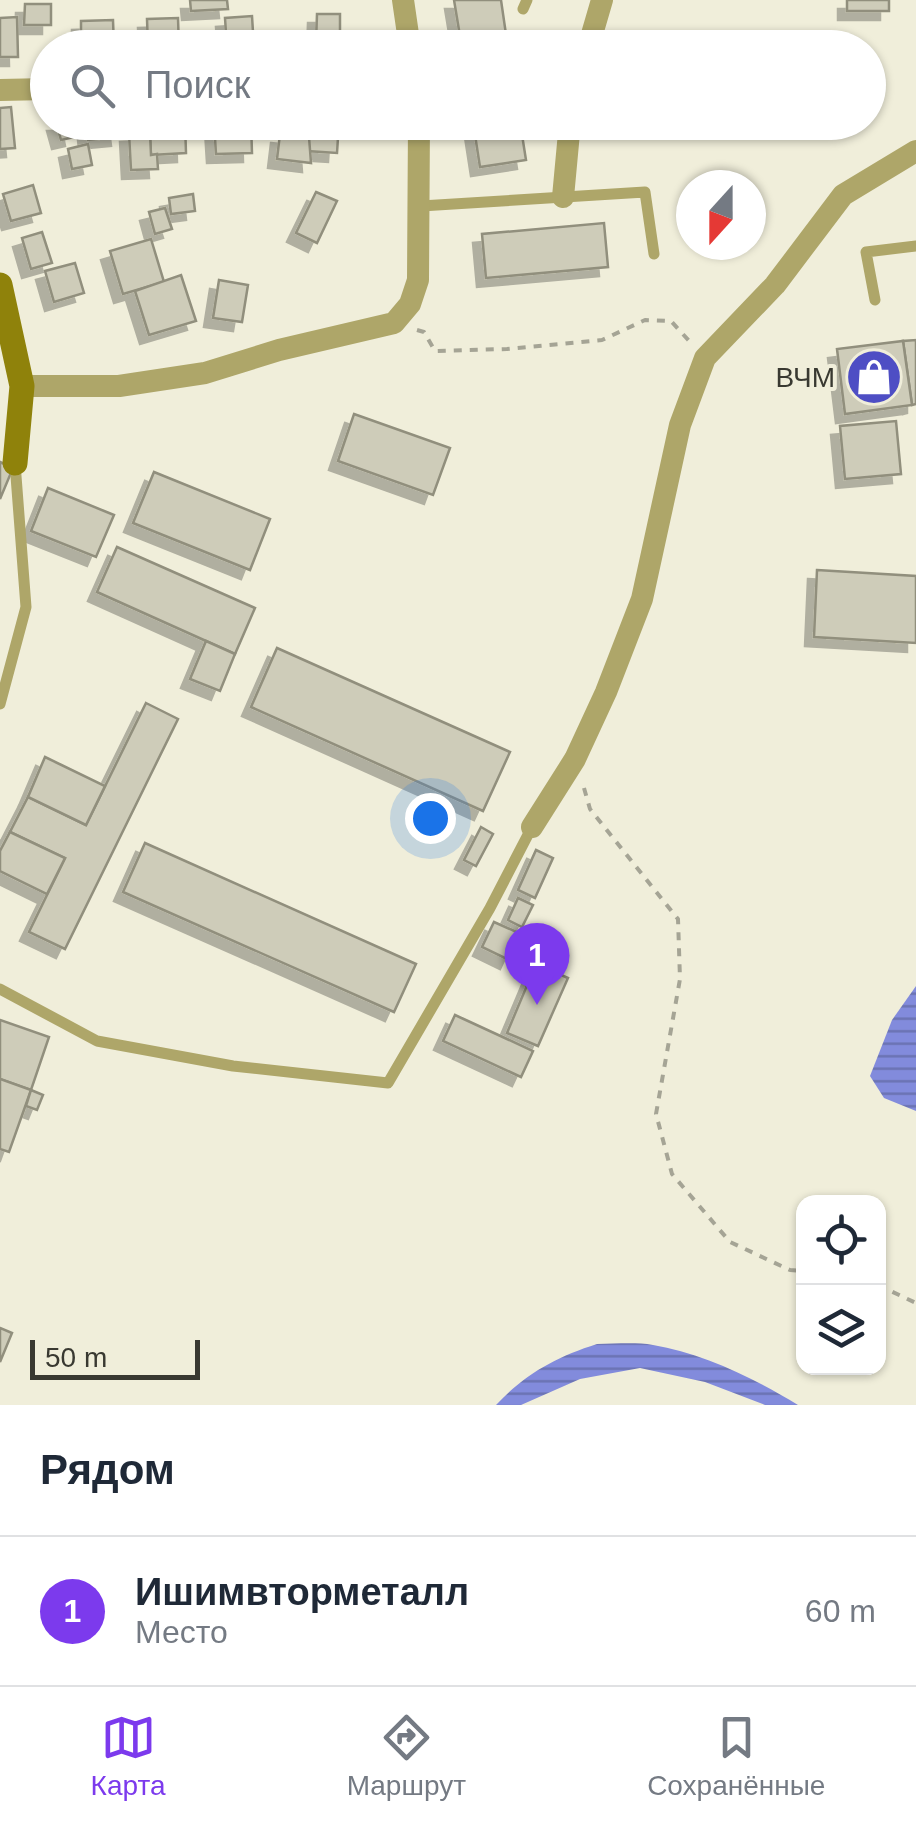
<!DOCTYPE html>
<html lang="ru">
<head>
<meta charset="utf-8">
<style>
	:root { --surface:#fff; --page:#f6f6f7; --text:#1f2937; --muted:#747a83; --line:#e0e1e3; --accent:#7c3aed }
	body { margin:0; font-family:Helvetica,sans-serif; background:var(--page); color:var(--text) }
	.controls { position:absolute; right:30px; bottom:30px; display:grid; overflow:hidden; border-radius:20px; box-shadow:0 2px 8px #0004 }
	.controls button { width:90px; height:90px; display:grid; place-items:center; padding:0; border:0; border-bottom:2px solid var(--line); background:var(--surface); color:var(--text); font:50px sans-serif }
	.compass { position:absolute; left:676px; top:170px; width:90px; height:90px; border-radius:50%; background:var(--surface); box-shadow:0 2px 8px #0004; rotate:201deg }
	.scale { position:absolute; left:30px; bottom:25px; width:170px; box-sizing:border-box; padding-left:10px; border:5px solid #393931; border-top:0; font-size:28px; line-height:35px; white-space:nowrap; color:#393931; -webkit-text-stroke:8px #f0eeda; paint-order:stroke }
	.you { position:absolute; left:430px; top:818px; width:35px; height:35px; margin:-25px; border:8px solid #fff; border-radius:50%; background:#1a73e8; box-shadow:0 0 0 15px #1a73e833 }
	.badge { display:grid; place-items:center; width:65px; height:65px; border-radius:50%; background:var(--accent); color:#fff; font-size:32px; font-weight:700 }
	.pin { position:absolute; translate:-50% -82px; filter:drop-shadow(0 2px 5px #0008) }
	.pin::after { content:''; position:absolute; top:52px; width:35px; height:30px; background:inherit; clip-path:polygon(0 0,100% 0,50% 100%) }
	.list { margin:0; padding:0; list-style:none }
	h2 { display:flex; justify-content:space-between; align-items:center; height:130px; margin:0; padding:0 40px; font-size:42px }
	h2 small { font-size:32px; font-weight:400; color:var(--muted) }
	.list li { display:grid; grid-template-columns:65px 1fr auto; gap:30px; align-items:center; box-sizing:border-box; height:150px; padding:0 40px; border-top:2px solid var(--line) }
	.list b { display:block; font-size:38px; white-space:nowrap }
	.list p { margin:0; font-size:32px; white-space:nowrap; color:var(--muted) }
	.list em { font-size:32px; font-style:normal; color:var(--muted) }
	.icon { flex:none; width:55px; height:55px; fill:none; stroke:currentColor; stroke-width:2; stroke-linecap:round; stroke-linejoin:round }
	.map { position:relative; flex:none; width:916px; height:1405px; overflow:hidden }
	.search { position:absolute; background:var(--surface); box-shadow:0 2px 8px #0004; left:30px; right:30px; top:30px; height:110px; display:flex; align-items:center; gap:25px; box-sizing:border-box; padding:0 35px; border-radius:55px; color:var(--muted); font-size:38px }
	.sheet { height:280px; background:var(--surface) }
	nav { display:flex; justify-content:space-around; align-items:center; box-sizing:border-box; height:140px; border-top:2px solid var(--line); background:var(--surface); font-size:28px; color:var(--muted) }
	nav a { display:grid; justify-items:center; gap:5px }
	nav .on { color:var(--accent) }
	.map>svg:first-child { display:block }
	.water { fill:url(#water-rules) }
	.building { fill:#ceccb9; stroke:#918f7d; stroke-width:2.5; filter:url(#shadow) }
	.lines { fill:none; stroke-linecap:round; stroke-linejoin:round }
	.path { stroke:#a5a495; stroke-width:4; stroke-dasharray:8 8; stroke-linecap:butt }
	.lane { stroke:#aea669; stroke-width:11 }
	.street { stroke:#aea669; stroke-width:22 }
	.secondary { stroke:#8f820b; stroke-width:25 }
	.labels { text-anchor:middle; stroke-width:8; stroke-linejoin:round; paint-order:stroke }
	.poi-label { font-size:28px; fill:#393931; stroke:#f0eeda; text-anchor:end }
</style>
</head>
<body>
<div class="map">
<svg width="916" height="1405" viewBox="0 0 916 1405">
	<defs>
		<pattern id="water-rules" width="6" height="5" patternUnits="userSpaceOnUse" patternTransform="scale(2.5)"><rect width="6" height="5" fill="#828bdc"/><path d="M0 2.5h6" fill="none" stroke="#6b73b3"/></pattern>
		<filter id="shadow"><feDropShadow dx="-9" dy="9" stdDeviation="0" flood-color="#0004"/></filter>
	</defs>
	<rect width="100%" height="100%" fill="#f0eeda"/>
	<g class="water">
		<path d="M916,986V1111L884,1098L870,1076L892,1020Z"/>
		<path d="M597,1344C615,1344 635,1342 653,1345C702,1353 756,1379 798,1405H765L705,1382L640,1368L580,1379L521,1405H496C525,1374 556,1357 597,1344Z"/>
	</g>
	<g class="building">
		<path d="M190,0H227L228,9L191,11Z"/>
		<path d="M454,0H501L508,48H462Z"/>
		<rect x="847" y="0" width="42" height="11"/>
		<path d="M25,4H51V25H24Z"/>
		<path d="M317,14H340V43H316Z"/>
		<path d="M252,16L254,48H227L225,18Z"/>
		<path d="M17,17L18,57H0V18Z"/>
		<path d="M178,18L179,48H148L147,19Z"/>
		<path d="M113,20L114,48H81V21Z"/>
		<path d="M11,107L15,148L0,149V108Z"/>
		<path d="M56,122H71L74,137L61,140Z"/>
		<path d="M86,122H118L120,137L88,140Z"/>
		<path d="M149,122H185L186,153L151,155Z"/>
		<path d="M214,122H251L252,153L216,154Z"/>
		<path d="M309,122H339L337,153L307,151Z"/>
		<path d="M473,122H520L526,160L480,167Z"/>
		<path d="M150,132L151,155L157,154L158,169L131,170L129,133Z"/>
		<path d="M280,134L309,137L311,163L277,159Z"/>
		<path d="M88,144L92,165L72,169L68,149Z"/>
		<path d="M33,185L41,213L11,221L3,194Z"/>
		<path d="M316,192L337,201L317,243L296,233Z"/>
		<path d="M193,194L195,211L171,214L169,198Z"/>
		<path d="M165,208L172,229L155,234L149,212Z"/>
		<path d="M604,223L608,267L486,278L482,234Z"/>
		<path d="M42,232L52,263L31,269L22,238Z"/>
		<path d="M151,239L164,282L123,294L110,251Z"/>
		<path d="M75,263L84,293L54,302L45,271Z"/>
		<path d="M181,275L196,321L149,335L135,291Z"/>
		<path d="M219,280L248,285L242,322L213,318Z"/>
		<path d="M916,340V404L912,405L903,341Z"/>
		<path d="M903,341L912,405L845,414L837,349Z"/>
		<path d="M354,414L450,448L433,495L338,461Z"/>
		<path d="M896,421L901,474L845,479L840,426Z"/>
		<path d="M0,462L13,468L0,499Z"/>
		<path d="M154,472L270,519L250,570L133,523Z"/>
		<path d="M48,488L114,515L96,557L31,531Z"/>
		<path d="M117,547L255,608L235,654L97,592Z"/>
		<path d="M817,570L916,576V643L814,637Z"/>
		<path d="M206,641L235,654L220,691L190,679Z"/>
		<path d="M277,648L510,752L483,811L251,707Z"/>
		<path d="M146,703L178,719L65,949L29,932L65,858L10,832L28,797L86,825Z"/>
		<path d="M45,757L105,786L86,825L28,797Z"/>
		<path d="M481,827L493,834L476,866L464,860Z"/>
		<path d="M10,832L65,858L47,894L0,871V851Z"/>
		<path d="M145,843L416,964L394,1012L123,892Z"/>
		<path d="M536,850L553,858L535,898L518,890Z"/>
		<path d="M518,898L533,905L522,927L508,920Z"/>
		<path d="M494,922L521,934L509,960L482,947Z"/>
		<path d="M536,964L568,978L538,1046L507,1033Z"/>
		<path d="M455,1015L533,1051L521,1077L443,1041Z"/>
		<path d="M0,1020L49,1037L31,1090L0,1079Z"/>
		<path d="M0,1079L31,1090L9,1152L0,1149Z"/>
		<path d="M31,1090L43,1095L37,1110L26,1106Z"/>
		<path d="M0,1328L12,1333L0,1362Z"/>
	</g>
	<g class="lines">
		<g class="path">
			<path d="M417,330L424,332L435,351L507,349L602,340L645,320L671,321L691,343"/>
			<path d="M584,788L590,809L678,919L680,979L656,1114L672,1174L730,1242L790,1270L804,1271"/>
			<path d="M878,1285L916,1303"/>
		</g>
		<g class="lane">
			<path d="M523,9L527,0"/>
			<path d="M421,206L645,192L654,254"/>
			<path d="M875,300L866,252L916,246"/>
			<path d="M0,704L26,607L15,463"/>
			<path d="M0,989L97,1041L233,1066L388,1083L490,908L532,827"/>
		</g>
		<g class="street">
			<path d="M403,0L410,48"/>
			<path d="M588,48L602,0"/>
			<path d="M0,90L48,89"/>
			<path d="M563,197L570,122"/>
			<path d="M22,386H119L205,373L279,350L394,323L410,304L418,280L419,122"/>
			<path d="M532,827L575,759L606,692L642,599L680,425L705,358L775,285L843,195L916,151"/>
		</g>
		<path class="secondary" d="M0,285L22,386L15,463"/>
	</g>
	<defs>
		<g id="shop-disc" transform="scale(2.875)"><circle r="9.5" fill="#4e4ec4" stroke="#f0eeda"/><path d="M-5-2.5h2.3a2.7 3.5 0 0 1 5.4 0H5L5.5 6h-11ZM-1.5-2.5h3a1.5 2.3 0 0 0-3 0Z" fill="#fff"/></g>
	</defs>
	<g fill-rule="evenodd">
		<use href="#shop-disc" x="874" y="377"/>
	</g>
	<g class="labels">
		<g class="poi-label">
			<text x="835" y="387">ВЧМ</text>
		</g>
	</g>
</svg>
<div class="controls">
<button><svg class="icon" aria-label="locate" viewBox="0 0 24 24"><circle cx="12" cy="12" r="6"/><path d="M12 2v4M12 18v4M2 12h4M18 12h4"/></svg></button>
<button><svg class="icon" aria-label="layers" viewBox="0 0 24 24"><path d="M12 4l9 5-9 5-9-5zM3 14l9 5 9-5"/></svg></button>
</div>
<svg class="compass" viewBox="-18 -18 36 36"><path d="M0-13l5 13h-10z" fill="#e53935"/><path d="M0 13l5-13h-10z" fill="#747a83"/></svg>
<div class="scale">50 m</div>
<div class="you"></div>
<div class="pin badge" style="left:537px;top:1005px">1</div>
<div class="search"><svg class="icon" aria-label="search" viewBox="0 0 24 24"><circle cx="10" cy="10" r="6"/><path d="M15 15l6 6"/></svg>Поиск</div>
</div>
<section class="sheet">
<h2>Рядом<small></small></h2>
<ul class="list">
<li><span class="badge">1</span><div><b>Ишимвторметалл</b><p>Место</p></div><em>60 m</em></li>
</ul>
</section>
<nav>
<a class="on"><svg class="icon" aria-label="map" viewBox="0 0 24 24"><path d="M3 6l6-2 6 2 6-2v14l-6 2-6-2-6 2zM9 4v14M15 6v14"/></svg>Карта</a>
<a><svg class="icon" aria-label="directions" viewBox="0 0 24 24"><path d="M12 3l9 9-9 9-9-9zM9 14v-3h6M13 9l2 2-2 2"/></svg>Маршрут</a>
<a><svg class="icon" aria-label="saved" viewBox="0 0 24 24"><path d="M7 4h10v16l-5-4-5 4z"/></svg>Сохранённые</a>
</nav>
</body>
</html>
